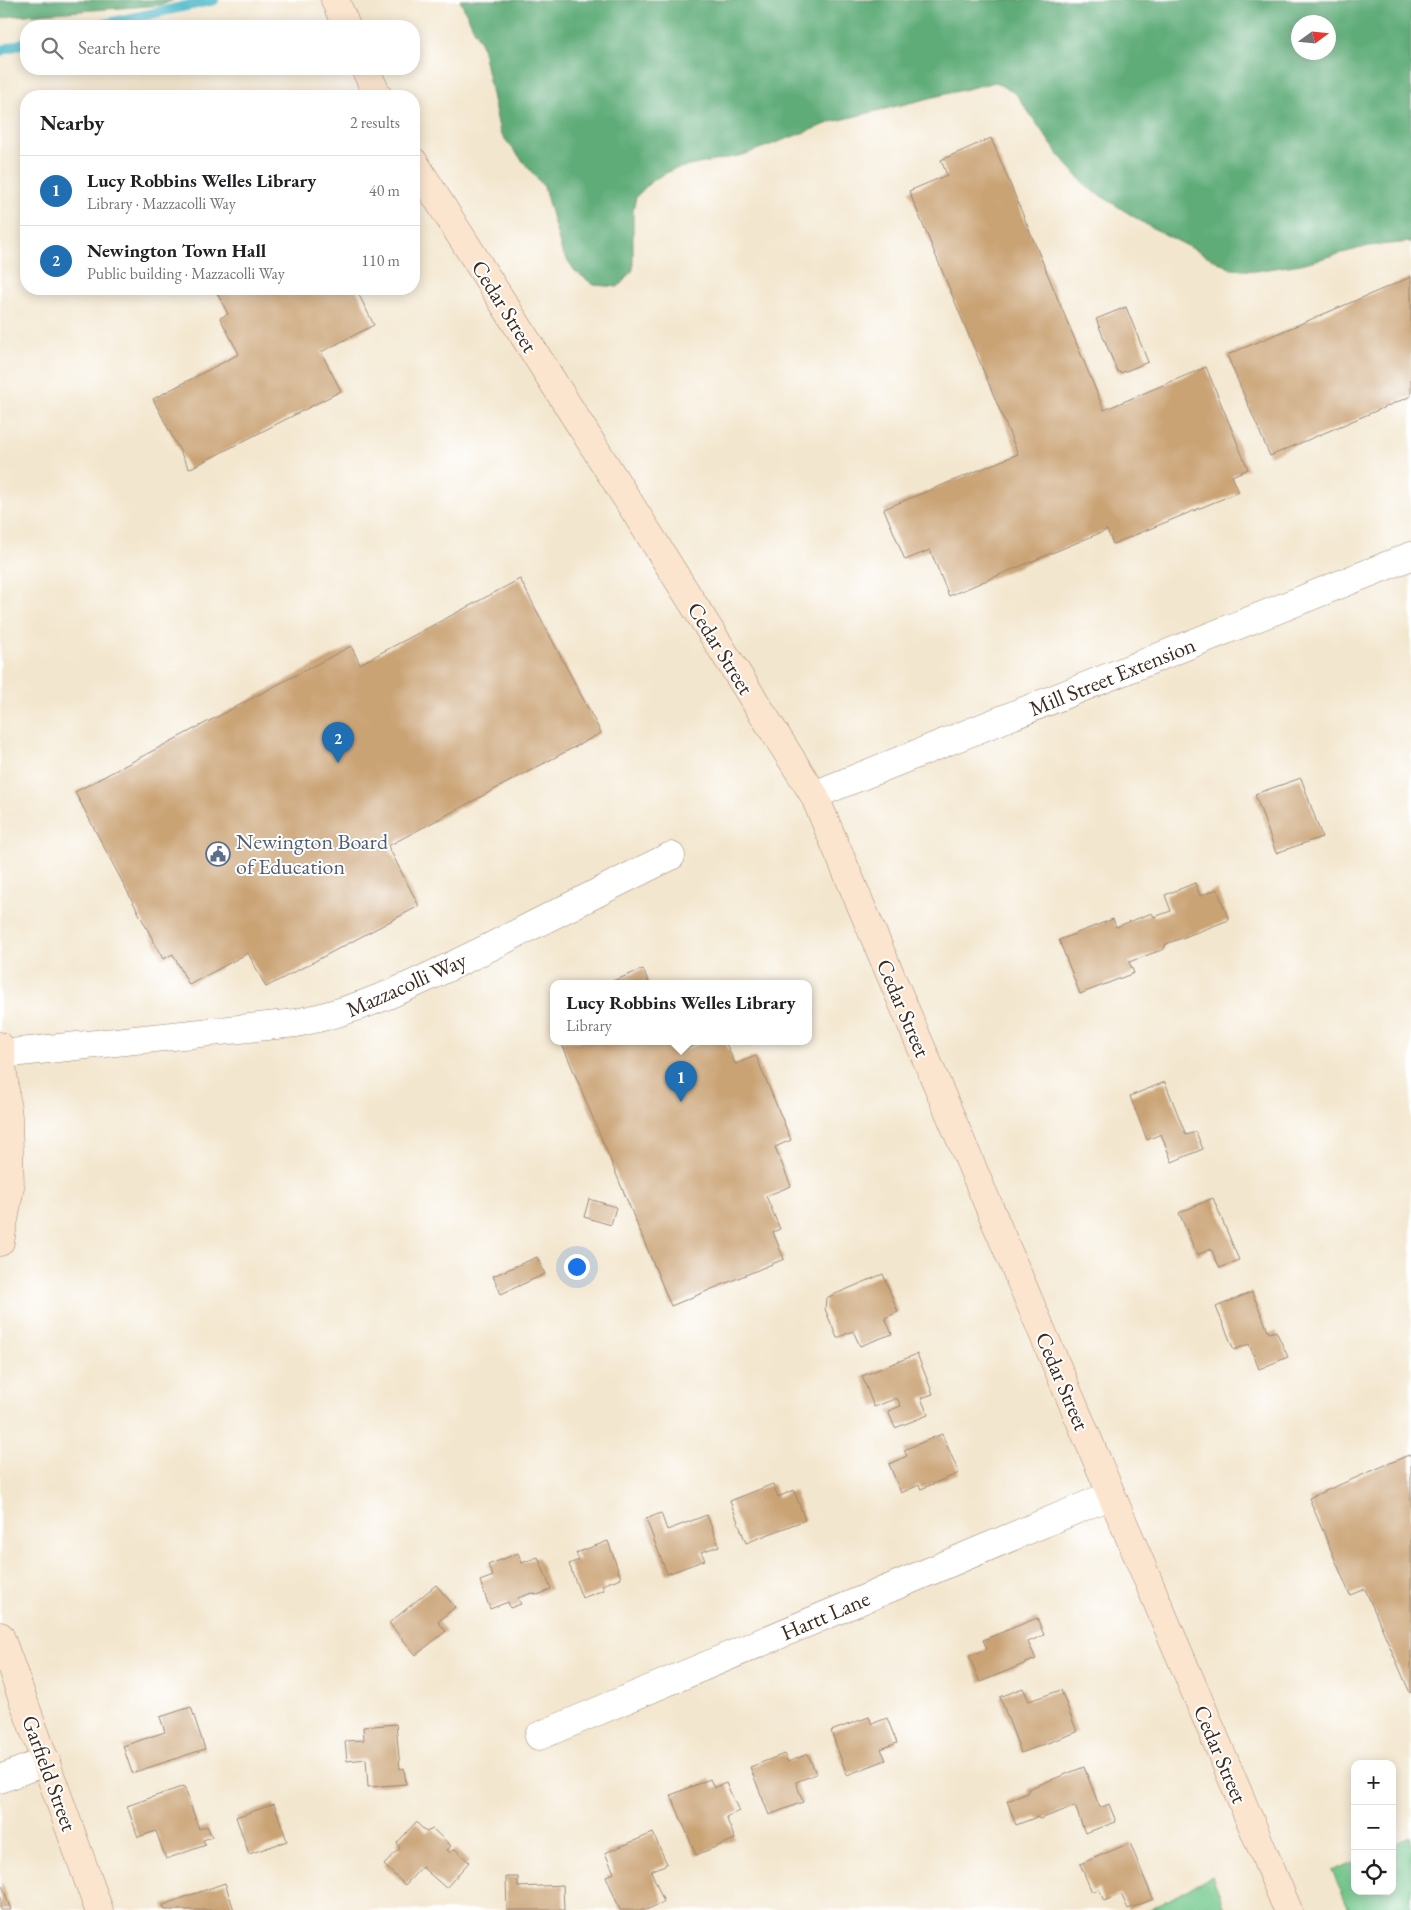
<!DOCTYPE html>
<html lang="en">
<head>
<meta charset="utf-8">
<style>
	:root { --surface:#fff; --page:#f6f6f6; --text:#202124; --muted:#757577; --line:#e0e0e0; --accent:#1f6fb2 }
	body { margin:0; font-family:"EB Garamond",serif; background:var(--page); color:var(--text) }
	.controls { position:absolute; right:15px; bottom:15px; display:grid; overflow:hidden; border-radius:10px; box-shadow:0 2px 12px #0003 }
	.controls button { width:45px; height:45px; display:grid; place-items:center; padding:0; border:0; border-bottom:1px solid var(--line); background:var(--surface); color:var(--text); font:25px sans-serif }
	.compass { position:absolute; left:1291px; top:15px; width:45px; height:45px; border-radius:50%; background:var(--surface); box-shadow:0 2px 12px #0003; rotate:75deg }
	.you { position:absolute; left:576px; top:1266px; width:18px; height:18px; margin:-12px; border:4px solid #fff; border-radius:50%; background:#1a73e8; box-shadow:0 0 0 8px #1a73e833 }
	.badge { display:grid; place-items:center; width:32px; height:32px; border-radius:50%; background:var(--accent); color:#fff; font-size:16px; font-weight:700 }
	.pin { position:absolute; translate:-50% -41px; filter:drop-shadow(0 1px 2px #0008) }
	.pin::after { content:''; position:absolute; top:26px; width:18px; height:15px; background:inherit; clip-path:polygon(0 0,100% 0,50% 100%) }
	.popup { position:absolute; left:550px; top:980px; width:262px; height:65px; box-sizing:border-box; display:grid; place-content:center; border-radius:10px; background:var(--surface); filter:drop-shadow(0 1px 4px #0005); font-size:16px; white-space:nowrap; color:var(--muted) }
	.popup b { font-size:19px; color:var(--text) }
	.popup::after { content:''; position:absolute; left:50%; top:100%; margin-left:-10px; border:10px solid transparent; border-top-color:var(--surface) }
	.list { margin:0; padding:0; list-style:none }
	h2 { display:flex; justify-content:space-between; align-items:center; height:65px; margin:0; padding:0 20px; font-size:21px }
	h2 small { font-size:16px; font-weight:400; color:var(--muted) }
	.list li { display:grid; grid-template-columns:32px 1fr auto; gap:15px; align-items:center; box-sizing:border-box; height:70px; padding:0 20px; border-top:1px solid var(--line) }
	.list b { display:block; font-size:19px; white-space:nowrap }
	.list p { margin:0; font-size:16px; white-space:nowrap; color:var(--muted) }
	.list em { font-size:16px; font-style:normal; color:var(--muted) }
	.icon { flex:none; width:28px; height:28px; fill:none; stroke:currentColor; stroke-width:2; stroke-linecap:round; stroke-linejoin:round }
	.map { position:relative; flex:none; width:1411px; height:1910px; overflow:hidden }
	.search { position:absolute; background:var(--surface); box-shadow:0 2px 12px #0003; left:20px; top:20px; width:400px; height:55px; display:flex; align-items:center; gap:12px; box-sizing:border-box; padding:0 18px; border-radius:20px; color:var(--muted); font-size:19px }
	.panel { position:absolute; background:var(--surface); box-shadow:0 2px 12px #0003; left:20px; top:90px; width:400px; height:205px; border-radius:20px }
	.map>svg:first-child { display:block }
	.green { fill:#73c88c; stroke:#577955 }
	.forest { fill:#5eac78; stroke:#4c6b4b; fill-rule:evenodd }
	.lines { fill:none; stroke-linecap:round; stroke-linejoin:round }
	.stream { stroke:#4ab6c7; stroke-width:10 }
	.building { fill:#caa375 }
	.street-casing { stroke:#978876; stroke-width:29 }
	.secondary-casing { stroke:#978876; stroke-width:29 }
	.street { stroke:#fff; stroke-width:28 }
	.secondary { stroke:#fbe5cf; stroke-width:28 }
	.labels { text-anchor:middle; stroke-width:4; stroke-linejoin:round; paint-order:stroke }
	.street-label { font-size:22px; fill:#3b2a1e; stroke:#fff }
	.service-label { font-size:22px; fill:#4e5e75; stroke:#fff; text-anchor:start }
</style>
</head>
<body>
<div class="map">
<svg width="1411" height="1910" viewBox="0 0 1411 1910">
	<rect width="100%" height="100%" fill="#fff"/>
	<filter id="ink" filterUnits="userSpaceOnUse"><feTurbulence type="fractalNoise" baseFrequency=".02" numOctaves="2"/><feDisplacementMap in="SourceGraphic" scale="10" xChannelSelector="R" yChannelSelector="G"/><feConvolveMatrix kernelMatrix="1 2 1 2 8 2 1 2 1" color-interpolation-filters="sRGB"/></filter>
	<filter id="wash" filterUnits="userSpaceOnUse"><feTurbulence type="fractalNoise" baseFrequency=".0096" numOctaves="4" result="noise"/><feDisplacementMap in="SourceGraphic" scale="20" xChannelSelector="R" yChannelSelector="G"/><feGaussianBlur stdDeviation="1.12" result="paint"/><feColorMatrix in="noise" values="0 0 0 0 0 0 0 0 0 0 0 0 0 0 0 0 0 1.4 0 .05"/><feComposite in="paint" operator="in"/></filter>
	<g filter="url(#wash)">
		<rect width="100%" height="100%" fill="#f3e6ce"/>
		<g class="green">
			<path d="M1411,1836V1910H1350L1332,1871L1355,1861V1891H1392V1844Z"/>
			<path d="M1212,1876L1226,1910H1150Z"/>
		</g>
		<g class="forest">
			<path d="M0,0H173L162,5L12,16L0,19Z"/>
			<path d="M460,0H1411V242L1369,246L1301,264L1256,271L1232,269L1147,225L1087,187L1058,154L1016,94L995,82L832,122L743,155L674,169L653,180L636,197L633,211V270L618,287L594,285L575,271L562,252L544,187L500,133L482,46ZM1298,22H1328V52H1298Z"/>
		</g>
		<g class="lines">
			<g class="stream">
				<path d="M95,26L214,0"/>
				<path d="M0,51L26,42"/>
			</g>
		</g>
		<g id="blocks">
			<g class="building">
				<path d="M991,138L1104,410L1206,367L1248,469L1232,476L1239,492L1113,544L1107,530L949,596L930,550L905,560L884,509L1018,454L909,191L947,175L941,160Z"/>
				<path d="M1411,277V396L1270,456L1227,355Z"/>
				<path d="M215,289H356L374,325L321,352L341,391L189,469L153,399L239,354L220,318L228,314Z"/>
				<path d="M1126,307L1148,362L1121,373L1117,371L1096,319Z"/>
				<path d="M520,579L601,733L388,846L419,906L266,987L248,953L189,985L173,954L163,959L75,792L351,646L360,664Z"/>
				<path d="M1301,778L1322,837L1276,853L1255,794Z"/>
				<path d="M1195,883L1200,896L1217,889L1229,920L1166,944L1164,949L1129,962L1134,973L1080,994L1059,940L1113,919L1116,927L1152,913L1154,917L1171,911L1165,895Z"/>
				<path d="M643,969L649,983H608Z"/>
				<path d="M561,1041H674L679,1052L705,1041H725L735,1064L756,1056L791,1140L775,1147L791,1186L766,1196L780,1229L773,1232L784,1259L671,1306Z"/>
				<path d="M1165,1082L1186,1135L1196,1132L1203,1149L1172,1162L1161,1134L1147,1140L1130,1096Z"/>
				<path d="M1213,1198L1239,1260L1220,1268L1211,1249L1197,1255L1179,1213Z"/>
				<path d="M589,1199L616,1207L611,1225L584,1217Z"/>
				<path d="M537,1257L545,1274L501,1294L493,1276Z"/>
				<path d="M883,1274L898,1312L885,1318L892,1334L860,1346L853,1331L837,1338L825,1309L826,1298Z"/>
				<path d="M1252,1292L1269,1333L1276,1331L1288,1357L1259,1369L1249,1344L1234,1350L1216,1307Z"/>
				<path d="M917,1354L933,1394L921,1398L928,1415L895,1428L888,1411L901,1406L897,1398L874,1407L862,1376Z"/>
				<path d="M942,1434L959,1473L921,1489L919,1485L901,1493L889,1464L907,1456L904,1450Z"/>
				<path d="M1411,1454V1692L1410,1693L1365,1589L1350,1595L1309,1498Z"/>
				<path d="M773,1484L778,1497L794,1490L805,1520L746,1543L730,1501Z"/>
				<path d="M661,1513L667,1530L707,1515L719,1546L701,1552L705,1560L667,1574L646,1519Z"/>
				<path d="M608,1541L621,1578L602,1585L604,1590L582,1598L569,1564L579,1560L576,1553Z"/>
				<path d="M518,1553L522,1563L538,1557L551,1589L538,1595L532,1593L518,1598L521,1604L510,1608L508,1602L490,1609L480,1581L493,1576L488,1565Z"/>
				<path d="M436,1585L455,1607L438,1622L446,1631L416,1655L389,1623Z"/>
				<path d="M1037,1618L1044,1635L1028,1642L1036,1659L980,1682L969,1656L987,1649L983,1640Z"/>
				<path d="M1023,1688L1029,1701L1061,1690L1077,1732L1021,1753L1000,1697Z"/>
				<path d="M191,1707L205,1749L132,1773L123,1746L165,1732L160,1717Z"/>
				<path d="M869,1717L872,1724L887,1718L897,1743L881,1749L886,1760L847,1775L831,1731Z"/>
				<path d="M396,1724L400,1769L404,1768L406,1784L368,1787L366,1759L347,1761L345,1741L364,1740L363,1727Z"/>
				<path d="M784,1754L788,1762L808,1754L816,1774L796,1782L803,1802L769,1815L750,1767Z"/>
				<path d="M1084,1767L1100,1808L1109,1804L1116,1822L1085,1833L1075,1806L1040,1819L1037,1817L1016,1825L1007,1801L1028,1793V1789Z"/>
				<path d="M710,1779L714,1788L726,1783L739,1811L726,1817L735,1839L696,1855L671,1795Z"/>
				<path d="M184,1786L199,1829L207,1826L212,1837L203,1840L206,1845L166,1859L156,1831L138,1837L127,1806Z"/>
				<path d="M274,1804L287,1841L249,1854L236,1817Z"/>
				<path d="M416,1822L426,1832L433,1829L451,1846L447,1850L451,1853L455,1849L469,1862L446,1888L422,1867L405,1885L384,1865L400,1848L397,1843Z"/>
				<path d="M653,1833L667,1864L651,1871L664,1902L646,1910H620L606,1876L614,1873L605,1853Z"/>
				<path d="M1130,1843L1153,1899L1128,1909L1121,1894L1104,1901L1099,1889L1092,1892L1080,1864Z"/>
				<path d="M506,1877H518V1887L563,1885L564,1910H507Z"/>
				<path d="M0,1880L11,1910H0Z"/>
				<path d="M225,1883L234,1910H165L163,1905Z"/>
			</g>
		</g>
	</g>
	<g filter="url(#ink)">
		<use href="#blocks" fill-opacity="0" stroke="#978876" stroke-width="1"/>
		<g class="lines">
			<g class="street-casing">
				<g id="street">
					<path d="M814,795L1411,556"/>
					<path d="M1,1054L296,1023C369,1009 429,977 494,945C553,915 612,885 671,856"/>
					<path d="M539,1736L1111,1495"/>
					<path d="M0,1779L46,1761"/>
				</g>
			</g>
			<g class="secondary-casing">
				<g id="secondary">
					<path d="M335,0L346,26"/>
					<path d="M365,69L378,96"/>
					<path d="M414,162L814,795L1288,1910"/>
					<path d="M0,1046L8,1117L10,1187L0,1242"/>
					<path d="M0,1636L99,1910"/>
				</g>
			</g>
			<use href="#street" class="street"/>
			<use href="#secondary" class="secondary"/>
		</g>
	</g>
	<defs>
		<g id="civic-ring" transform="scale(1.25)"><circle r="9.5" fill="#fff" stroke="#5c6f8a" stroke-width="1.5"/><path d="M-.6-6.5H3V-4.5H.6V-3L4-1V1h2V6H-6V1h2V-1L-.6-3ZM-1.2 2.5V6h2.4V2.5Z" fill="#5c6f8a"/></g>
	</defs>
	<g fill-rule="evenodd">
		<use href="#civic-ring" x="218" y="854"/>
	</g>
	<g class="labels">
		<g class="street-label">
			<text transform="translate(505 306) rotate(58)" y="8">Cedar Street</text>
			<text transform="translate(721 648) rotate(58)" y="8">Cedar Street</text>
			<text transform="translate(1112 676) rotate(-22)" y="8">Mill Street Extension</text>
			<text transform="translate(406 984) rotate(-24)" y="8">Mazzacolli Way</text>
			<text transform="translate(904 1008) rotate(67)" y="8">Cedar Street</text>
			<text transform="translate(1063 1381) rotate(67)" y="8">Cedar Street</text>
			<text transform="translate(825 1615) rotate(-23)" y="8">Hartt Lane</text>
			<text transform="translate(1221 1754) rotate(67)" y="8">Cedar Street</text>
			<text transform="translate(50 1773) rotate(70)" y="8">Garfield Street</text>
		</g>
		<g class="service-label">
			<text x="236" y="849">Newington Board<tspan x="236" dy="25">of Education</tspan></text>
		</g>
	</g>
</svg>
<div class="controls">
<button>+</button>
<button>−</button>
<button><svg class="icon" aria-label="locate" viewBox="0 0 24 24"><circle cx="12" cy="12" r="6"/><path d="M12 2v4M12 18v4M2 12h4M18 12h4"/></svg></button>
</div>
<svg class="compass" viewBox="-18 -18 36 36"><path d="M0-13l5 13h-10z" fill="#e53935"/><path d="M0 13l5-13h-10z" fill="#757577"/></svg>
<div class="you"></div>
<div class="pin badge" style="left:681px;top:1102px">1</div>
<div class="popup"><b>Lucy Robbins Welles Library</b>Library</div>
<div class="pin badge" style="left:338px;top:763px">2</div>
<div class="search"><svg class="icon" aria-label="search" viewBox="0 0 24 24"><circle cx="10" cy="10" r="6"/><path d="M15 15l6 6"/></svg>Search here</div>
<section class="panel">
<h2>Nearby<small>2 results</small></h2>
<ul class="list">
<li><span class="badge">1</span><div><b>Lucy Robbins Welles Library</b><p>Library · Mazzacolli Way</p></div><em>40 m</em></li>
<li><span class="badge">2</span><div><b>Newington Town Hall</b><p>Public building · Mazzacolli Way</p></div><em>110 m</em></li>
</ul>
</section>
</div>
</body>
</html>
